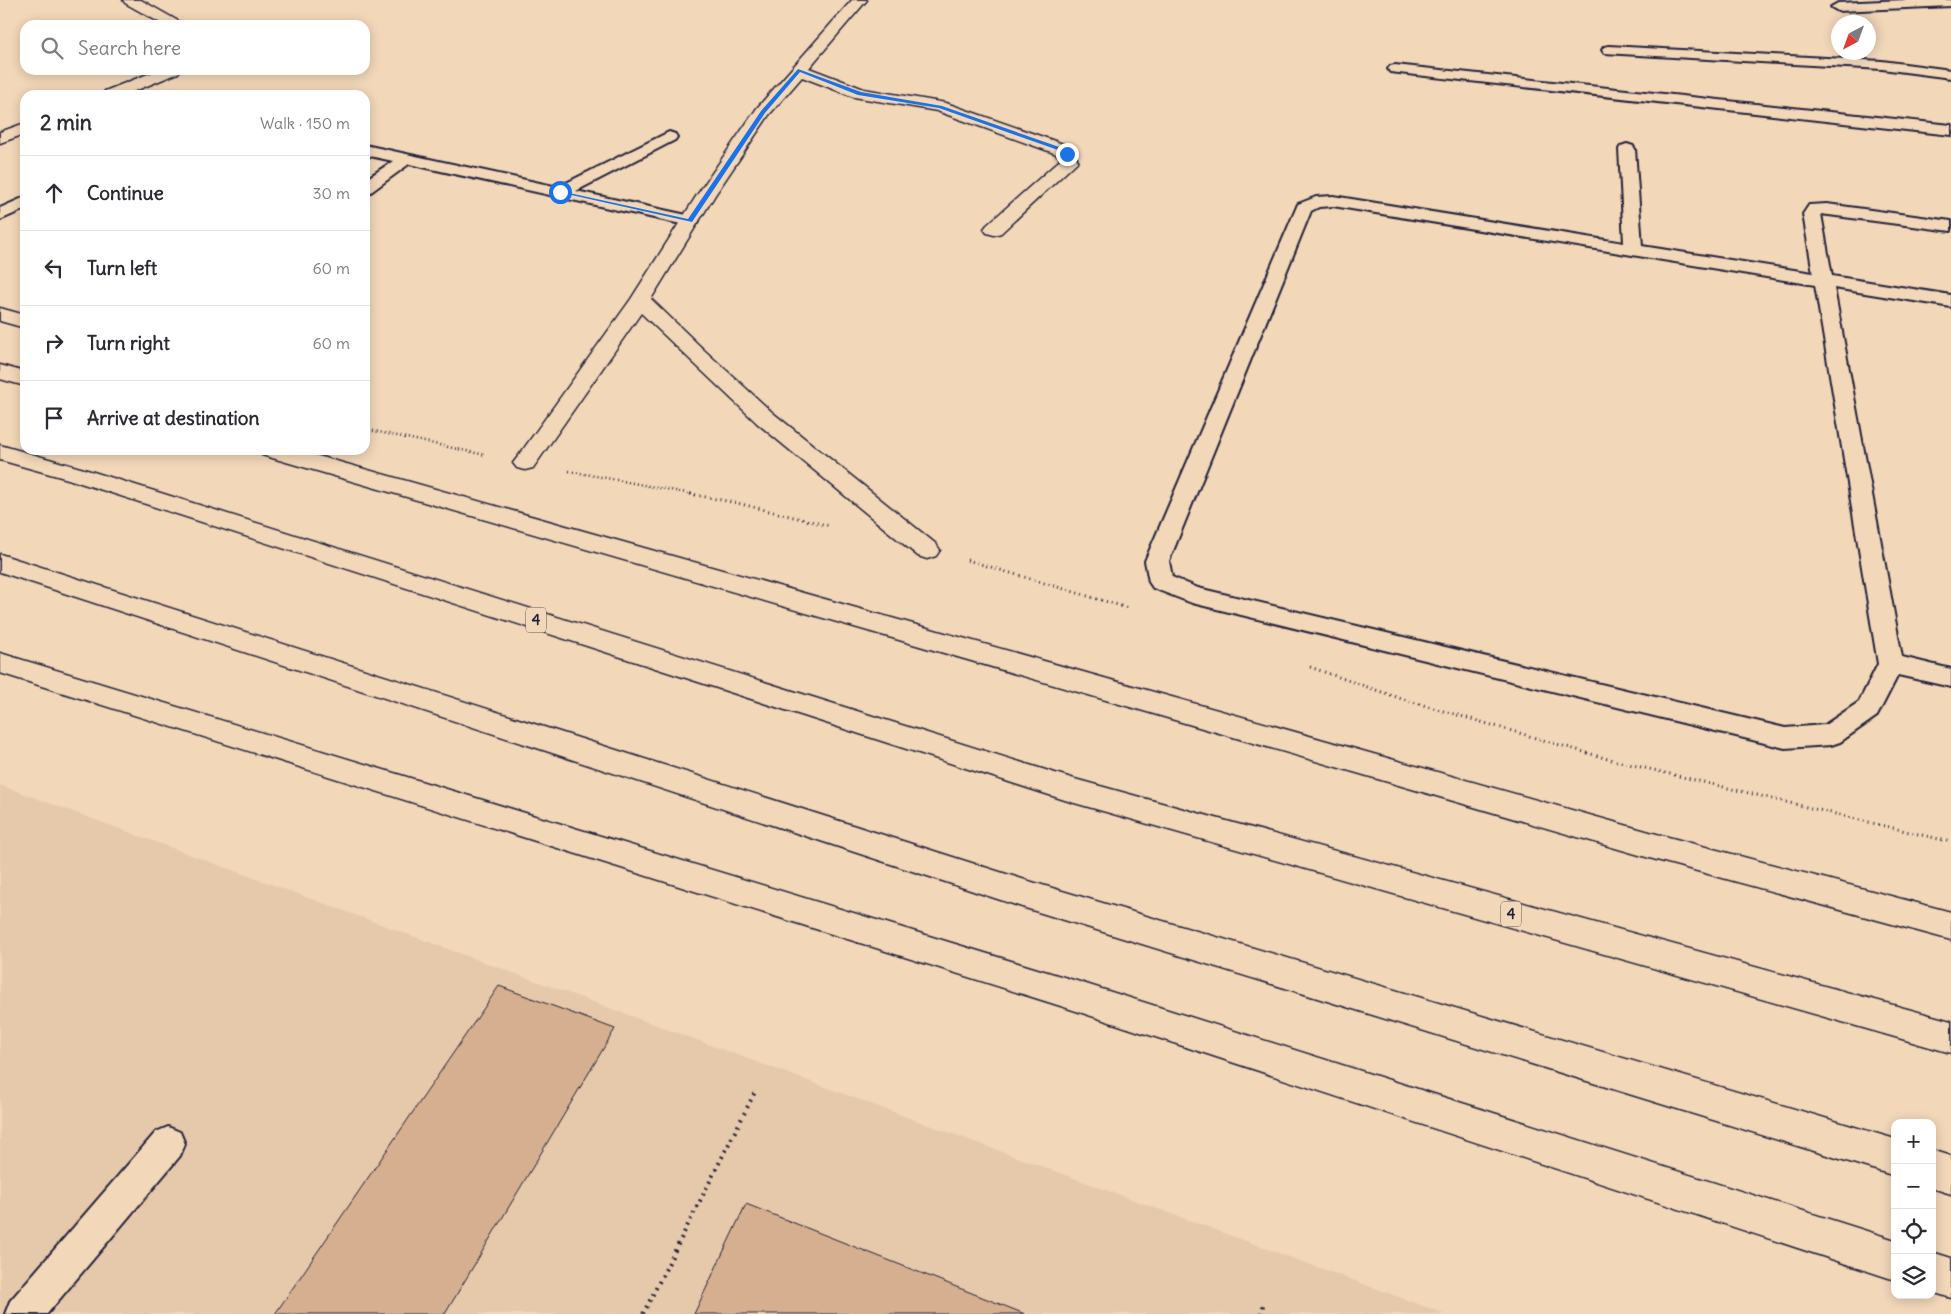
<!DOCTYPE html>
<html lang="en">
<head>
<meta charset="utf-8">
<style>
	:root { --surface:#fff; --page:#f2f2f3; --text:#2b2b33; --muted:#7c7c81; --line:#e1e1e2 }
	body { margin:0; font-family:Delius,sans-serif; background:var(--page); color:var(--text) }
	.controls { position:absolute; right:15px; bottom:15px; display:grid; overflow:hidden; border-radius:10px; box-shadow:0 2px 12px #0003 }
	.controls button { width:45px; height:45px; display:grid; place-items:center; padding:0; border:0; border-bottom:1px solid var(--line); background:var(--surface); color:var(--text); font:25px sans-serif }
	.compass { position:absolute; left:1831px; top:15px; width:45px; height:45px; border-radius:50%; background:var(--surface); box-shadow:0 2px 12px #0003; rotate:221deg }
	.stop { position:absolute; width:15px; height:15px; margin:-11px; border:4px solid #1a73e8; border-radius:50%; background:#fff }
	.stop.end { background:#1a73e8; border-color:#fff; box-shadow:0 1px 5px #0008 }
	.list { margin:0; padding:0; list-style:none }
	h2 { display:flex; justify-content:space-between; align-items:center; height:65px; margin:0; padding:0 20px; font-size:21px }
	h2 small { font-size:16px; font-weight:400; color:var(--muted) }
	.list li { display:grid; grid-template-columns:32px 1fr auto; gap:15px; align-items:center; box-sizing:border-box; height:75px; padding:0 20px; border-top:1px solid var(--line) }
	.list b { display:block; font-size:19px; white-space:nowrap }
	.list em { font-size:16px; font-style:normal; color:var(--muted) }
	.icon { flex:none; width:28px; height:28px; fill:none; stroke:currentColor; stroke-width:2; stroke-linecap:round; stroke-linejoin:round }
	.map { position:relative; flex:none; width:1951px; height:1314px; overflow:hidden }
	.search { position:absolute; background:var(--surface); box-shadow:0 2px 12px #0003; left:20px; top:20px; width:350px; height:55px; display:flex; align-items:center; gap:12px; box-sizing:border-box; padding:0 18px; border-radius:15px; color:var(--muted); font-size:19px }
	.panel { position:absolute; background:var(--surface); box-shadow:0 2px 12px #0003; left:20px; top:90px; width:350px; height:365px; border-radius:15px }
	.map>svg:first-child { display:block }
	.built { fill:#e6c8ab }
	.building { fill:#d6af90; stroke:#22223b }
	.lines { fill:none; stroke-linecap:round; stroke-linejoin:round }
	.service-casing { stroke:#22223b; stroke-width:4 }
	.minor-casing { stroke:#22223b; stroke-width:3 }
	.trunk-casing { stroke:#22223b; stroke-width:3 }
	.path-far2 { stroke:#22223b; stroke-width:2.5; stroke-dasharray:1 3; stroke-linecap:butt }
	.path-far1 { stroke:#22223b; stroke-width:3; stroke-dasharray:1 4; stroke-linecap:butt }
	.path { stroke:#22223b; stroke-width:4; stroke-dasharray:2 5; stroke-linecap:butt }
	.service { fill:#f2d7b9; fill-rule:evenodd }
	.minor { fill:#f2d7b9; fill-rule:evenodd }
	.trunk { fill:#f2d7b9; fill-rule:evenodd }
	.route { fill:#1a73e8 }
	.labels { text-anchor:middle; stroke-width:4.5; stroke-linejoin:round; paint-order:stroke }
	.shield { fill:#f2d7b9; stroke:#605861; stroke-width:1 }
	.shield-label { font-size:15px; font-weight:bold; fill:#22223b }
</style>
</head>
<body>
<div class="map">
<svg width="1951" height="1314" viewBox="0 0 1951 1314">
	<rect width="100%" height="100%" fill="#f2d7b9"/>
	<filter id="ink" filterUnits="userSpaceOnUse"><feTurbulence type="fractalNoise" baseFrequency=".02" numOctaves="2"/><feDisplacementMap in="SourceGraphic" scale="10" xChannelSelector="R" yChannelSelector="G"/><feConvolveMatrix kernelMatrix="1 2 1 2 8 2 1 2 1" color-interpolation-filters="sRGB"/></filter>
	<g filter="url(#ink)">
		<path class="built" d="M0,785L1445,1314H0Z"/>
		<g class="building">
			<path d="M499,986L615,1029L445,1314H275Z"/>
			<path d="M746,1204L1025,1314H694Z"/>
		</g>
		<g class="lines">
			<g class="service-casing">
				<g id="service">
					<path d="M1905,0H1951V6L1838,11L1831,7L1838,3Z"/>
					<path d="M1609,46L1882,61L1951,70V78L1882,69L1604,53L1602,50L1604,47Z"/>
					<path d="M1395,65L1951,125V135L1390,72L1388,69L1390,66Z"/>
					<path d="M669,132L675,134L677,137L675,140L576,191L696,217L699,221L696,225L690,226L409,164L371,192L365,193V180L393,161L365,155V145L558,187Z"/>
					<path d="M1627,144L1633,146L1635,149L1642,246L1813,273L1803,214L1809,205L1827,204L1951,221V231L1821,214L1832,276L1951,295V307L1834,288L1902,657L1951,669V687L1898,675L1877,716L1840,742L1831,745L1785,748L1192,603L1153,588L1149,582L1145,561L1298,204L1316,197L1333,196L1624,243L1619,149L1621,146ZM1333,206L1815,285L1878,664L1859,702L1825,725L1785,728L1198,588L1172,577L1169,561L1311,211L1319,207Z"/>
					<path d="M25,197V209L0,220V208Z"/>
					<path d="M168,1127L180,1132L185,1144L180,1156L47,1314H5L10,1301L156,1132Z"/>
				</g>
			</g>
			<g class="minor-casing">
				<g id="minor">
					<path d="M123,0H141L180,22L183,25H164L125,3Z"/>
					<path d="M852,0H867L809,68L864,89L946,103L1066,145L1073,150L1078,161L1001,233L994,235L987,233L984,229L987,225L1060,160L1059,156L1054,153L937,111L854,97L802,77L769,115L715,195L651,299L704,350L773,413L936,544L940,550L936,556L927,559L918,556L757,423L641,313L533,468L525,470L517,468L513,463L517,458L631,299L697,195L757,108Z"/>
					<path d="M158,70H180L178,73L125,95H103L105,91Z"/>
					<path d="M25,123V134L0,143V132Z"/>
					<path d="M0,308L25,315V328L0,321Z"/>
				</g>
			</g>
			<g class="trunk-casing">
				<g id="trunk">
					<path d="M0,365L25,372V386L0,379Z"/>
					<path d="M0,445L84,469L1071,778L1951,1021V1053L1071,802L68,479L0,460Z"/>
					<path d="M258,450H297L1653,833L1951,912V940L1653,859L262,455Z"/>
					<path d="M0,554L1022,879L1895,1139V1176L1022,907L0,572Z"/>
					<path d="M0,653L1067,978L1895,1240V1280L1067,1008L0,673Z"/>
					<path d="M1932,1150L1951,1156V1194L1932,1188Z"/>
					<path d="M1932,1252L1951,1258V1298L1932,1292Z"/>
				</g>
			</g>
			<g class="path-far2">
				<path d="M365,429L485,455"/>
				<path d="M569,471L697,495"/>
			</g>
			<g class="path-far1">
				<path d="M690,494L737,503L830,526"/>
				<path d="M967,560L1128,608"/>
				<path d="M1310,667L1399,698L1608,759L1951,842"/>
			</g>
			<g class="path">
				<path d="M643,1314L755,1092"/>
				<path d="M1261,1314L1264,1301"/>
			</g>
			<use href="#service" class="service"/>
			<use href="#minor" class="minor"/>
			<use href="#trunk" class="trunk"/>
		</g>
	</g>
	<path class="route" d="M798,69L861,92L942,106L1062,148L1069,154L1065,155L1058,150L939,108L858,95L800,72L765,113L692,222L558,192L560,191L688,219L761,111Z"/>
	<g class="labels">
		<g class="shield">
			<rect x="526" y="607.5" width="20" height="25" rx="4"/>
			<rect x="1501" y="901.5" width="20" height="25" rx="4"/>
		</g>
		<g class="shield-label">
			<text x="536" y="625">4</text>
			<text x="1511" y="919">4</text>
		</g>
	</g>
</svg>
<div class="controls">
<button>+</button>
<button>−</button>
<button><svg class="icon" aria-label="locate" viewBox="0 0 24 24"><circle cx="12" cy="12" r="6"/><path d="M12 2v4M12 18v4M2 12h4M18 12h4"/></svg></button>
<button><svg class="icon" aria-label="layers" viewBox="0 0 24 24"><path d="M12 4l9 5-9 5-9-5zM3 14l9 5 9-5"/></svg></button>
</div>
<svg class="compass" viewBox="-18 -18 36 36"><path d="M0-13l5 13h-10z" fill="#e53935"/><path d="M0 13l5-13h-10z" fill="#7c7c81"/></svg>
<div class="stop" style="left:560px;top:192px"></div>
<div class="stop end" style="left:1067px;top:154px"></div>
<div class="search"><svg class="icon" aria-label="search" viewBox="0 0 24 24"><circle cx="10" cy="10" r="6"/><path d="M15 15l6 6"/></svg>Search here</div>
<section class="panel">
<h2>2 min<small>Walk · 150 m</small></h2>
<ul class="list">
<li><svg class="icon" aria-label="ahead" viewBox="0 0 24 24"><path d="M12 20V5M6 11l6-6 6 6"/></svg><div><b>Continue</b></div><em>30 m</em></li>
<li><svg class="icon" aria-label="left" viewBox="0 0 24 24"><path d="M17 20v-9H6M10 6l-5 5 5 5"/></svg><div><b>Turn left</b></div><em>60 m</em></li>
<li><svg class="icon" aria-label="right" viewBox="0 0 24 24"><path d="M7 20v-9h11M14 6l5 5-5 5"/></svg><div><b>Turn right</b></div><em>60 m</em></li>
<li><svg class="icon" aria-label="arrive" viewBox="0 0 24 24"><path d="M6 21V4h12l-3 4 3 4H6"/></svg><div><b>Arrive at destination</b></div></li>
</ul>
</section>
</div>
</body>
</html>
